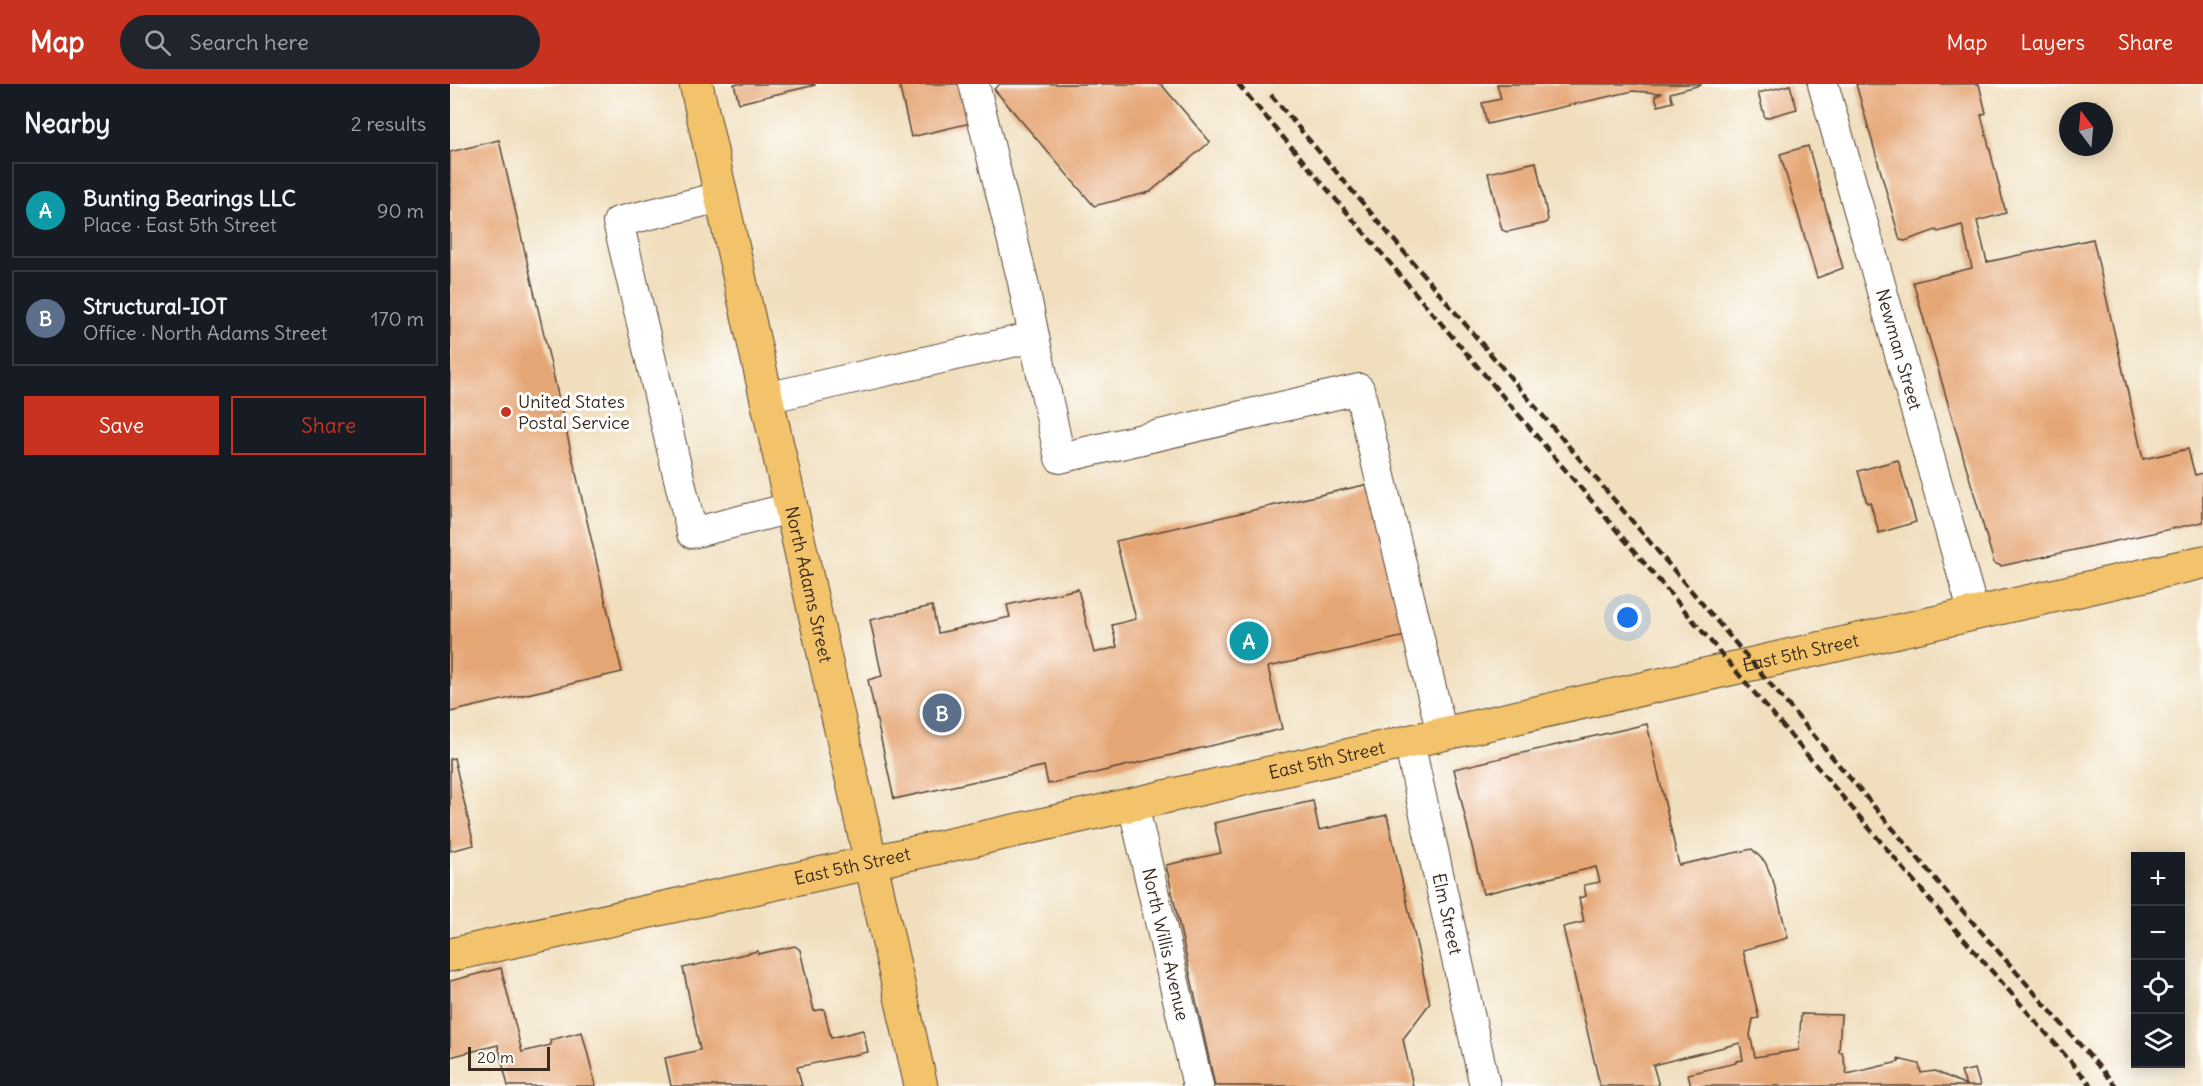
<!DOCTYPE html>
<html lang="en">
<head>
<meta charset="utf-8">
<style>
	:root { --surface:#171b24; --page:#20242c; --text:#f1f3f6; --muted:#9ea1a6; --line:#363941; --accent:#c8321e }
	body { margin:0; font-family:Delius,sans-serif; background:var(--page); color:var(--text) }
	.controls { position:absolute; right:18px; bottom:18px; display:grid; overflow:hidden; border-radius:0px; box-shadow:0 3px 15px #0003 }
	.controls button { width:54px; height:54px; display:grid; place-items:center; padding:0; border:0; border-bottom:2px solid var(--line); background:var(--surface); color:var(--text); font:30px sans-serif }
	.compass { position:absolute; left:1609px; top:18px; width:54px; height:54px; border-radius:50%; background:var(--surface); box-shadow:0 3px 15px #0003; rotate:344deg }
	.scale { position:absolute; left:18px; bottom:15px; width:82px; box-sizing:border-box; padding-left:6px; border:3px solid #3b2a1e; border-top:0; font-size:16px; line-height:21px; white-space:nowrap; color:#3b2a1e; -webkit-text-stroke:4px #fff; paint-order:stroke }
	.you { position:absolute; left:1178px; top:534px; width:21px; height:21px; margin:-15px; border:4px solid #fff; border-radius:50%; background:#1a73e8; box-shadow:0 0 0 9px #1a73e833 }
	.badge { display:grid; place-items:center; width:39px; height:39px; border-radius:50%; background:var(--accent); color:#fff; font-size:20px; font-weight:700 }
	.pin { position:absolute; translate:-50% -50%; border:3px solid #fff; box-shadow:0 2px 6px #0006 }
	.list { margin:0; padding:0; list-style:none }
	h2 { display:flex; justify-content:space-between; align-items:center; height:78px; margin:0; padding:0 24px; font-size:26px }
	h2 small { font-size:20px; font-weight:400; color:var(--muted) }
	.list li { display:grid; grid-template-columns:39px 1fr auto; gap:18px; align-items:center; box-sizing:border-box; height:96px; margin:0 12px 12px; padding:0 12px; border:2px solid var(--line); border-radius:0px }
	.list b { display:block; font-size:22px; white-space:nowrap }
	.list p { margin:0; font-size:20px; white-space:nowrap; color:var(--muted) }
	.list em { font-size:20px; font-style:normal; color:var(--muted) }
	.actions { display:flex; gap:12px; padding:18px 24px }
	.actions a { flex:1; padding:14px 0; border:2px solid var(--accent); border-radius:0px; text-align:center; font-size:21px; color:var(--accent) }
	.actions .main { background:var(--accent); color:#fff }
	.icon { flex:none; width:33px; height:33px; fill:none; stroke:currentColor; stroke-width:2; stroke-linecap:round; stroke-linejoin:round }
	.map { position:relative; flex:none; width:1753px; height:1002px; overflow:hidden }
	header { display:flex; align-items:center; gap:36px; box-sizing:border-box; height:84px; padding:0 30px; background:var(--accent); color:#fff }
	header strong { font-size:28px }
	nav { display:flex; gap:33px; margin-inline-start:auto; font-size:21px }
	.search { width:420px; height:54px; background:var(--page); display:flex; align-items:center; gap:15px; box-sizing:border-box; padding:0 21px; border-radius:33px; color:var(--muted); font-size:22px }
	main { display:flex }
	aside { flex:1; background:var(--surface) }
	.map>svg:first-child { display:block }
	.building { fill:#e5a674 }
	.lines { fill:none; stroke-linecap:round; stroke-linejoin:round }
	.minor-casing { stroke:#564536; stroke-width:32 }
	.major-casing { stroke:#564536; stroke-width:35 }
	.minor { stroke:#fff; stroke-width:30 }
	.major { stroke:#f2c36a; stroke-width:33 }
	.rail { stroke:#3b2a1e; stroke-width:4.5; stroke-dasharray:9 4.5; stroke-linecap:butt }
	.poi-dot { fill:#c8321e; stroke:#fff; stroke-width:2 }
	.labels { text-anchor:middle; stroke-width:6; stroke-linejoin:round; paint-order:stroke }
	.street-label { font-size:18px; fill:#3b2a1e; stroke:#fff }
	.poi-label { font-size:18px; fill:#3b2a1e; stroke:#fff; text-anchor:start }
</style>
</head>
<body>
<header>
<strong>Map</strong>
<div class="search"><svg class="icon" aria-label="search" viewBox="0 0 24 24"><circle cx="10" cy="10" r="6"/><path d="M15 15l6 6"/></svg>Search here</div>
<nav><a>Map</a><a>Layers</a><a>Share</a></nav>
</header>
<main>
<aside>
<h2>Nearby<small>2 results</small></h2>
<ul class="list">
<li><span class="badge" style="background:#0f9aa8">A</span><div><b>Bunting Bearings LLC</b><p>Place · East 5th Street</p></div><em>90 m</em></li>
<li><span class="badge" style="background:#5c6f8a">B</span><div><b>Structural-IOT</b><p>Office · North Adams Street</p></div><em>170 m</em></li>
</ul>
<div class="actions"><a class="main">Save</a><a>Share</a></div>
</aside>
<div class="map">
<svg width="1753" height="1002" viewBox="0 0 1753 1002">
	<rect width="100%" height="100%" fill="#fff"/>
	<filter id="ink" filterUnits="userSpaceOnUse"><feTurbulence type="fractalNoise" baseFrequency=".0167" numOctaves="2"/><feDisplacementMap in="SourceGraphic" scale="12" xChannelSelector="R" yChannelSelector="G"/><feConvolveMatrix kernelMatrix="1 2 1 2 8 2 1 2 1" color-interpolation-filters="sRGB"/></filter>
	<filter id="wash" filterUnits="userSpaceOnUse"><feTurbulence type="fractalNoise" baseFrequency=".008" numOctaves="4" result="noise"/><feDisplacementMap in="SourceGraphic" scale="24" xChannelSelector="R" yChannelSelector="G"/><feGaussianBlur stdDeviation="1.35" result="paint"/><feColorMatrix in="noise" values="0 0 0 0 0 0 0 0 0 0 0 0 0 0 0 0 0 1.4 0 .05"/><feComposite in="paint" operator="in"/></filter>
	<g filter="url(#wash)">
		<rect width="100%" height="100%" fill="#f0debc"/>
		<g id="blocks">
			<g class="building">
				<path d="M284,0H364L365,1L289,19Z"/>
				<path d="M449,0H516L525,38L461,53Z"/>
				<path d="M550,0H711L760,58L700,108L644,122L544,5Z"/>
				<path d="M1047,0H1251V1L1220,9L1223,18L1208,22L1205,12L1211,9L1183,7L1037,40L1032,19L1051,15Z"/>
				<path d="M1406,0H1529L1536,29L1531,31L1556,129L1527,137L1537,178L1643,155L1693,375L1738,365L1745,391L1753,389V438L1551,482L1544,479L1463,198L1522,184L1512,141L1488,148L1486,146L1455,157L1450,156Z"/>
				<path d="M1340,1L1347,25L1315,34L1308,9Z"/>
				<path d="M49,56L172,588L0,628V68Z"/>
				<path d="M1358,62L1393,184L1367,194L1330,70Z"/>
				<path d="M1086,78L1098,135L1096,139L1057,148L1052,146L1038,89Z"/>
				<path d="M1448,376L1466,438L1429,449L1420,418L1417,419L1408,387Z"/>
				<path d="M919,400L960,551L818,583L832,645L598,700L594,682L444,715L418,596L432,592L420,536L482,522L488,549L560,533L557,521L628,505L644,569L667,563L662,541L686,535L666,457Z"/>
				<path d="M1197,640L1229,781L1302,765L1315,778L1323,796L1338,854L1293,866L1309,934L1303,935L1300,951L1305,973L1349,966L1351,930L1391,931L1389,968H1392L1397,990L1449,978L1448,975L1469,980L1471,989L1485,987L1516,1001L1511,988L1525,985L1530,1002H1241L1238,990L1286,979V977L1293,976L1290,959L1203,981L1209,1002H1150L1113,843L1134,838L1129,814L1136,812L1134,801L1150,798L1146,783L1033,810L1004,685Z"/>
				<path d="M4,674L24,761L0,767V675Z"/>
				<path d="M863,717L869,746L937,731L980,919L953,955L963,1002H765L716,781L771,769L764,739Z"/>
				<path d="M345,862L350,866L364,927L374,925L381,954L413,946L418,968L347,983L352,1002H221L215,974L250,966L233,884L308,867V870Z"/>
				<path d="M51,884L72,968L101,961L100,956L132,948L146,1002H58L48,961L0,973V897Z"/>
			</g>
		</g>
	</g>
	<g filter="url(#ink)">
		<use href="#blocks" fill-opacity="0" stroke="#564536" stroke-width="1.5"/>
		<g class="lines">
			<g class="minor-casing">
				<g id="minor">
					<path id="s1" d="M1373,0L1524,530"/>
					<path d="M271,113L168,138L242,449L341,424"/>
					<path d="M584,253L610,374L909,305L992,650"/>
					<path d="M316,314L584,253L573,198L524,0"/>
					<path id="s2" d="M959,658L1035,1002"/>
					<path id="s3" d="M683,720L748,1002"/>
				</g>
			</g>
			<g class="major-casing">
				<g id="major">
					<path id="s4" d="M246,0L471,1002"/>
					<path id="s5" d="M0,871L586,742L1753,478"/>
				</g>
			</g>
			<use href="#minor" class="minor"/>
			<use href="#major" class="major"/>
			<g class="rail">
				<path d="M788,0L1492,830L1642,1002"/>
				<path d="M821,11L1505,818L1666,1002"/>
			</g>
		</g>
	</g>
	<circle class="poi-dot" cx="56" cy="328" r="6"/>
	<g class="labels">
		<g class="street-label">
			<text dy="6" stroke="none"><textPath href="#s1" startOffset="276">Newman Street</textPath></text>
			<text dy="6" stroke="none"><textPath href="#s4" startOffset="513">North Adams Street</textPath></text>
			<text dy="6" stroke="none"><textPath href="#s5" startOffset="1384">East 5th Street</textPath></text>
			<text dy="6" stroke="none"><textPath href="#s5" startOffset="898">East 5th Street</textPath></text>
			<text dy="6" stroke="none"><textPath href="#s5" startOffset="412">East 5th Street</textPath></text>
			<text dy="6" stroke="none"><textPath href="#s2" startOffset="176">Elm Street</textPath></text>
			<text dy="6" stroke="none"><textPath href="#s3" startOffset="144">North Willis Avenue</textPath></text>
		</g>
		<g class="poi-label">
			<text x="68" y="324">United States<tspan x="68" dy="21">Postal Service</tspan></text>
		</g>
	</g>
</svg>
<div class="controls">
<button>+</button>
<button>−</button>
<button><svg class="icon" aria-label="locate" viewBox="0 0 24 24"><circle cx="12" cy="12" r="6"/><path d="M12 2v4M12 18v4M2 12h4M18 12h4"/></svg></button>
<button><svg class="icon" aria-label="layers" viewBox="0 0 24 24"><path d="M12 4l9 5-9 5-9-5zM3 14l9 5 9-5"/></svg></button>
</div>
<svg class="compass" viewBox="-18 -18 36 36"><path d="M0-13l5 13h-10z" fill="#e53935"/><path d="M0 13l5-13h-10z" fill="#9ea1a6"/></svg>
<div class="scale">20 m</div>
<div class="you"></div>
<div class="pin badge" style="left:799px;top:557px;background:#0f9aa8">A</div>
<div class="pin badge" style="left:492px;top:629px;background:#5c6f8a">B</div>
</div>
</main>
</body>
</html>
